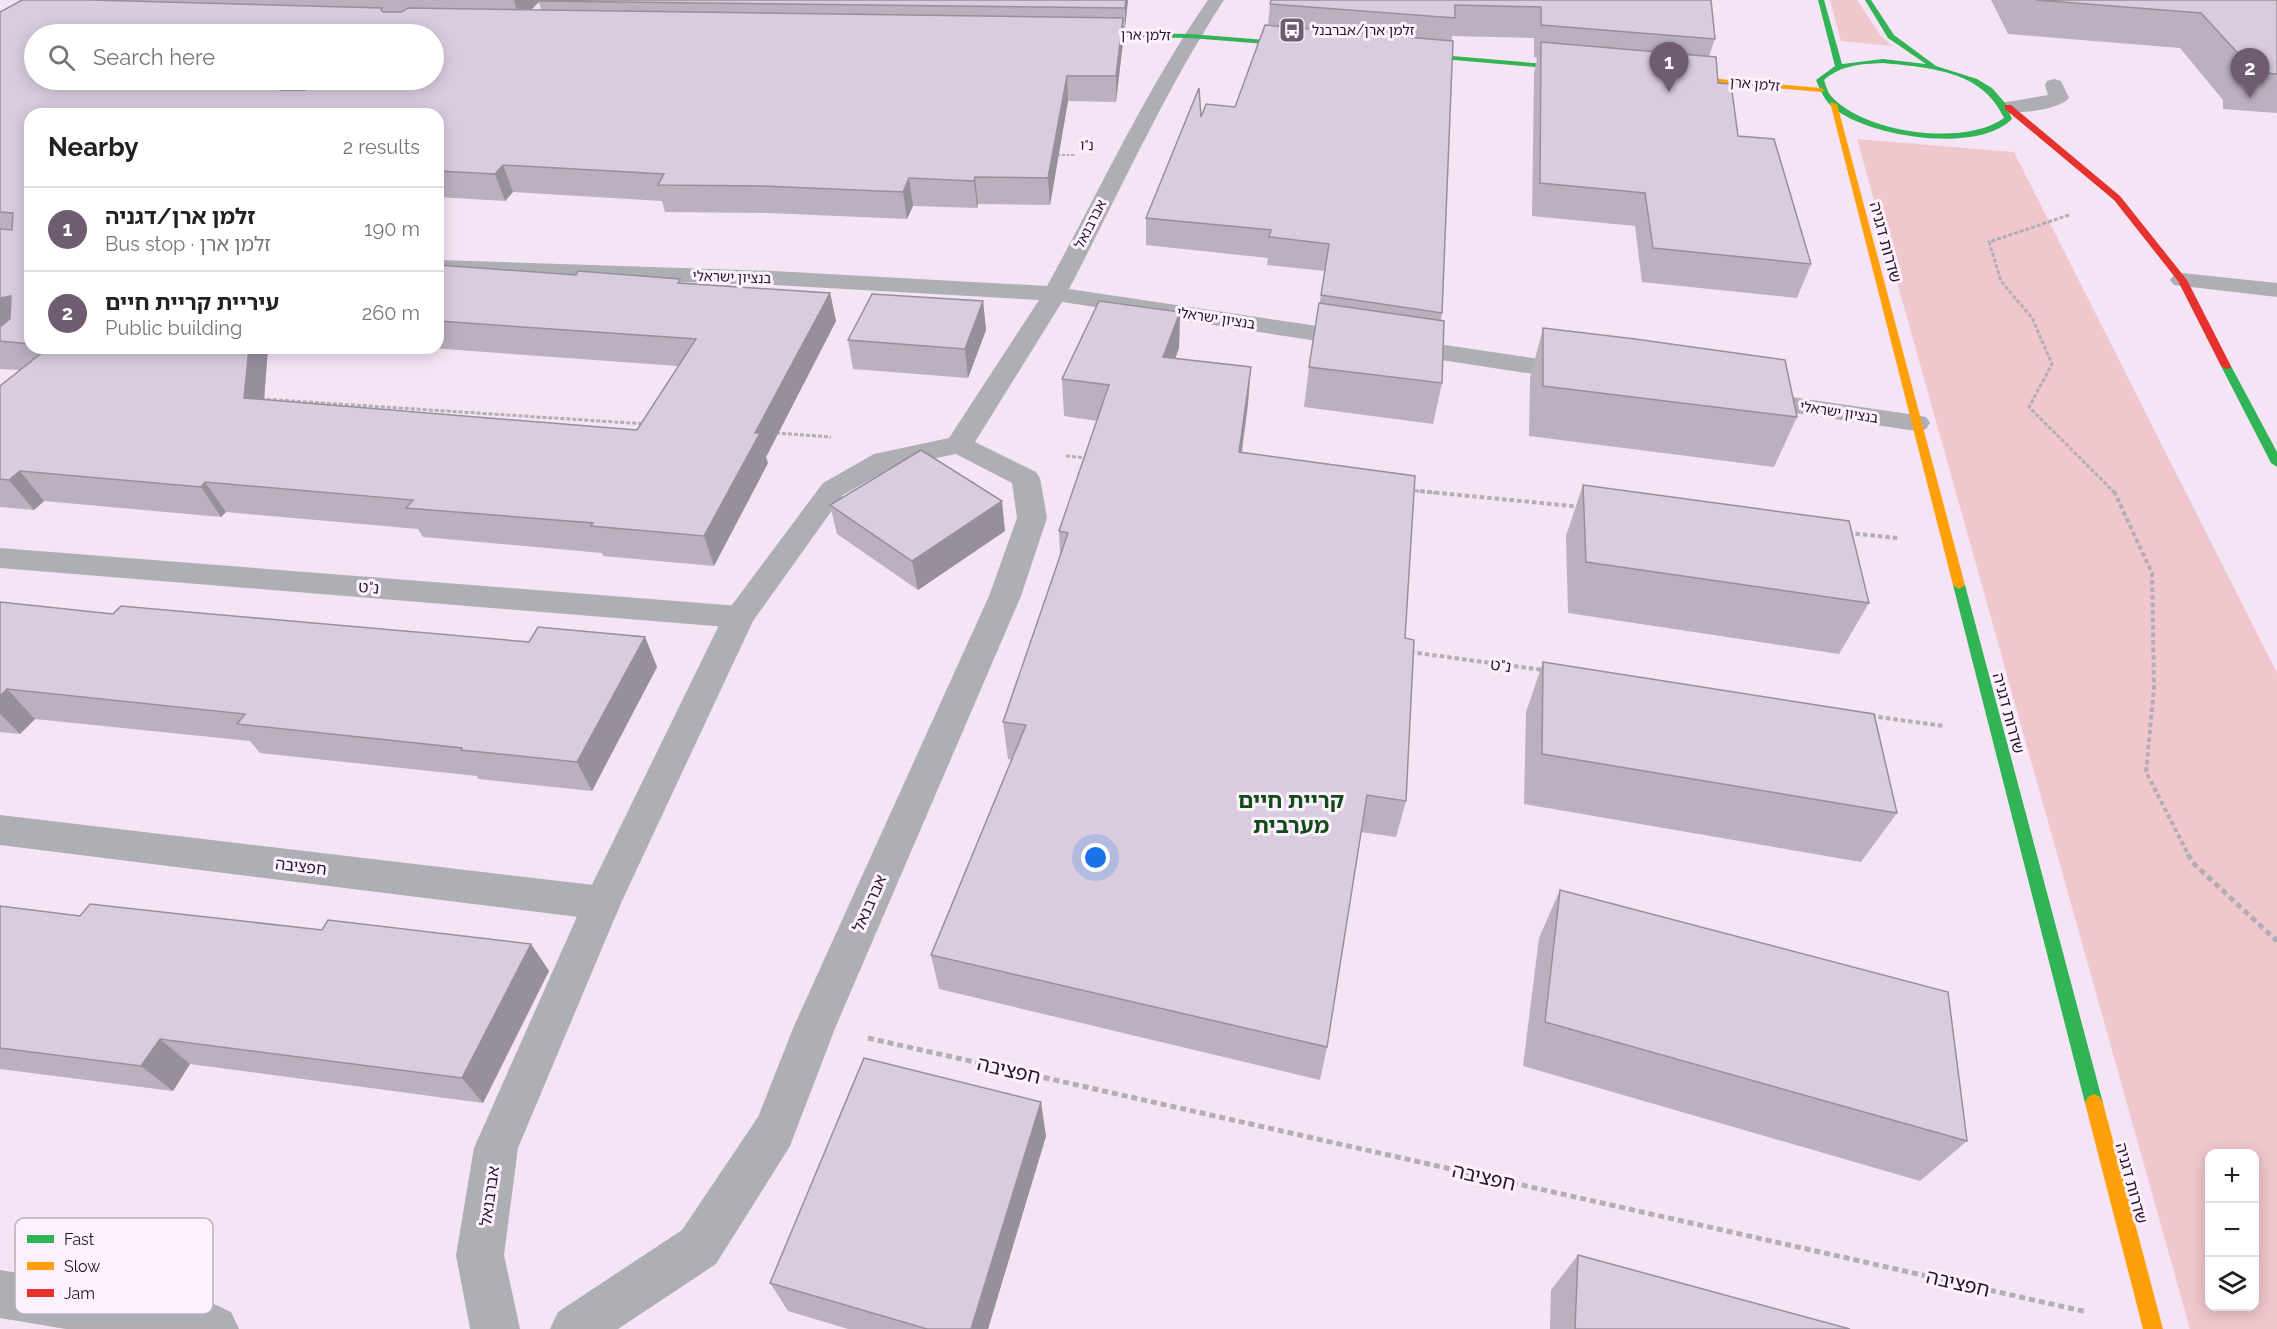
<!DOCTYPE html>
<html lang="en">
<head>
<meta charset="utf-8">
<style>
	:root { --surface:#fff; --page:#f6f6f6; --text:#222; --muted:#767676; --line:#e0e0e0; --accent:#6f5c70 }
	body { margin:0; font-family:Raleway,"Noto Sans Hebrew",sans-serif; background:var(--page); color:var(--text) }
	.controls { position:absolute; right:18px; bottom:18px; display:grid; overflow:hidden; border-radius:12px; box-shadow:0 3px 15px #0003 }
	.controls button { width:54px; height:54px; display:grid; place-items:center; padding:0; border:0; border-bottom:2px solid var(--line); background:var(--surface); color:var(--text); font:30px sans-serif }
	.you { position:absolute; left:1096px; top:858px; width:21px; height:21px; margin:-15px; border:4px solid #fff; border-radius:50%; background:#1a73e8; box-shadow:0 0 0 9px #1a73e833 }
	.badge { display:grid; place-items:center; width:39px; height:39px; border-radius:50%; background:var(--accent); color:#fff; font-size:20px; font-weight:700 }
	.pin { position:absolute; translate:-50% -50px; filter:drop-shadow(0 2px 3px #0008) }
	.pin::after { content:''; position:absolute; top:32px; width:21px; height:18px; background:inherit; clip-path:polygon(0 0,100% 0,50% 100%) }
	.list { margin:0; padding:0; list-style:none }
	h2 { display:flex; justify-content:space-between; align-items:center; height:78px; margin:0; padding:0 24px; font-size:26px }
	h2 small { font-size:20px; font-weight:400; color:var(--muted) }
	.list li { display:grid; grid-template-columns:39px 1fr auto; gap:18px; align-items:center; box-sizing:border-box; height:84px; padding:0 24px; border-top:2px solid var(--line) }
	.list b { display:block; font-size:22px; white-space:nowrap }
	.list p { margin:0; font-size:20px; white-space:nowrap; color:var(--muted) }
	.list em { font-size:20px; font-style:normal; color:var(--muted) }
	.icon { flex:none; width:33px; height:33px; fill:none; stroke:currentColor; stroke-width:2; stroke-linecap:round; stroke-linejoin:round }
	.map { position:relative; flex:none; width:2277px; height:1329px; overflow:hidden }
	.search { position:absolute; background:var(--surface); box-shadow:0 3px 15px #0003; left:24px; top:24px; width:420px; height:66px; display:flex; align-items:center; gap:15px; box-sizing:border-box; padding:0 21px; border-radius:33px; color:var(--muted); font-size:22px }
	.panel { position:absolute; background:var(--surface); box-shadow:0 3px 15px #0003; left:24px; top:108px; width:420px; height:246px; border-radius:18px }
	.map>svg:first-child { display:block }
	.green { fill:#f0c7cc; fill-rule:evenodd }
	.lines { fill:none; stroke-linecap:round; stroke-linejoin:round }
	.path-far3 { stroke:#b2adb6; stroke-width:2; stroke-dasharray:3 1.5; stroke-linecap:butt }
	.path-far2 { stroke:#b2adb6; stroke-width:3; stroke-dasharray:4 2; stroke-linecap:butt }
	.path-far1 { stroke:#b2adb6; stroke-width:4; stroke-dasharray:4.5 3; stroke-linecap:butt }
	.path { stroke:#b2adb6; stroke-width:5; stroke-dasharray:6 4; stroke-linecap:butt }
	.lane { fill:#aeaeb5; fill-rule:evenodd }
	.street { fill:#aeaeb5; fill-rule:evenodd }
	.fast { fill:#30b455; fill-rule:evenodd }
	.slow { fill:#ff9f0a; fill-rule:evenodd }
	.jam { fill:#e5322d; fill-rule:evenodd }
	.wall { fill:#bbafc0; fill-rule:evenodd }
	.shaded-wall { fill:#988f9c }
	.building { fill:#d9ccdf; stroke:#988f9c; stroke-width:1.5; fill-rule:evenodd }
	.labels { text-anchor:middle; stroke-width:6; stroke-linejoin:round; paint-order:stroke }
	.far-poi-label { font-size:14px; fill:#271328; stroke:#fcf1fd; text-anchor:start }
	.far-street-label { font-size:14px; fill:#271328; stroke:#fcf1fd }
	.street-label { font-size:16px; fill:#271328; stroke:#fcf1fd }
	.near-street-label { font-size:20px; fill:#271328; stroke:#fcf1fd }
	.district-label { font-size:22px; font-weight:bold; fill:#104b18; stroke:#fcf1fd }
	.key { fill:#fcf1fd; stroke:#bcaebd; stroke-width:1.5 }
	.key-label { font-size:16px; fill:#271328 }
</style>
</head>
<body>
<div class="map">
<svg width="2277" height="1329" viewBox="0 0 2277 1329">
	<rect width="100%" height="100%" fill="#f5e4f5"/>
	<g class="green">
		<path d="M1830,0H1857L1881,36L1892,46L1841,41Z"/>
		<path d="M1857,139L2014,152L2277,673V1329H2190ZM2210,1154H2254V1306H2210Z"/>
	</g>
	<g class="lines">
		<path class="path-far3" d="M1053,155H1076"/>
		<g class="path-far2">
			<path d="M2069,215L1989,242L2001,281L2032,318L2052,364L2029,407L2115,493"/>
			<path d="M261,399L646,424"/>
			<path d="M776,433L831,437"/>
			<path d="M1066,456L1088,458"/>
			<path d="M1409,490L1435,493"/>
		</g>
		<g class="path-far1">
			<path d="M1420,491L1581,507"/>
			<path d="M2114,491L2152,573L2154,688L2146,772L2189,856"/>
			<path d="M1848,533L1898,538"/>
			<path d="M1410,652L1543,670"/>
			<path d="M1871,716L1944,726"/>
		</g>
		<g class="path">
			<path d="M2188,854L2192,862L2277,941"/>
			<path d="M868,1038L2087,1312"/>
		</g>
		<g class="lane">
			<path d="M2054,79L2061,81L2069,98C2060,110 2015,115 2001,111L1998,107L2001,103L2048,95L2045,85L2047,81Z"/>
			<path d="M2182,273L2277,283V297L2174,285L2170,280L2174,275Z"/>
			<path d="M0,548L739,606L750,609L755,617L750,625L739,628L0,568Z"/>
			<path d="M0,815L602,886L616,891L621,903L616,915L602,920L0,845Z"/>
			<path d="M0,1270L214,1304L231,1312L239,1329H66L0,1318Z"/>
		</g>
		<g class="street">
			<path d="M1208,0H1224C1164,92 1120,192 1069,289L1579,365L1588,367L1592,373L1588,379L1579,381L1062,302L975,442L1036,472L1040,478L1047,518L1021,596L836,1026L790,1146L716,1264L618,1329H550L558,1312L682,1230L758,1117L794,1026L989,596L1017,518L1012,483L956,454L892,467L843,495L753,621L621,903L518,1148L504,1255L520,1329H470L456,1255L474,1148L583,903L723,617L823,483L874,454L949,438L1039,300L774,285L438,274V260L774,271L1047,286C1100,190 1145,91 1208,0Z"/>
			<path d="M1751,391L1916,415L1926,417L1930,423L1926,429L1916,431L1742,405L1738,399L1742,393Z"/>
		</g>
		<g class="fast">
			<path d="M1818,0H1824L1842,64L1883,59L1926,64L1888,38L1865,0H1871L1894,35L1936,66L1977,79L1992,88L2005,103L2012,119C1977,154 1873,137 1836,110C1825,102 1821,92 1816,80L1835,66ZM1883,63C1930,68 1982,70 2004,118C1964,147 1865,133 1832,97C1828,93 1826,86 1824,80C1841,65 1861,64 1883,63Z"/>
			<path d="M1079,32L1190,34L1303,43L1307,45L1303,47L1190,38L1076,36V32Z"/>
			<path d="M1405,52L1580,67L1584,69L1580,71L1408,56L1404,54Z"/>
			<path d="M2226,363L2231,366L2277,452V467L2271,463L2221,366Z"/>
			<path d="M1959,581L1965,585L2103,1103L2100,1109L2094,1112L2088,1109L2085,1103L1953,585Z"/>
		</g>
		<g class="slow">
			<path d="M1674,75L1821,88L1825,90L1821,92L1671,79V75Z"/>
			<path d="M1830,102L1837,104L1965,585L1959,589L1953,585Z"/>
			<path d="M2094,1094L2100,1097L2103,1103L2163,1329H2143L2085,1103L2088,1097Z"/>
		</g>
		<path class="jam" d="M2005,105H2011L2120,196L2187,280L2231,366L2230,368L2226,369L2221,366L2178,281L2114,200L2005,109Z"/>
	</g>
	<g class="wall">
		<path d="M22,0H1128L1125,28H1123V42L1116,102L1068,101L1050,205L978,204L977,208L913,206L907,219L769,213L665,212L662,201L513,192L505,201L438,197V114H30V348H268L264,400L637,430L678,366L430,348H438V265L830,293L836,321L766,457L768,463L714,566L603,556L602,553L423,537L418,529L226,512L221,517L44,501L34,510L0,507V386L20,370L0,369V12ZM539,2L541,10H531ZM434,34V80H34Z"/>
		<path d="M1711,0L1715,39L1709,56L1738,136L1811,264L1797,298L1642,282L1635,226L1532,216L1534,73L1537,58L1534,57V38L1452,36L1442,313L1441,320L1442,383L1433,424L1304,407L1309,367L1325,271L1267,265L1268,258L1146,245V218L1201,117L1235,107L1268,26L1270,4Z"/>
		<path d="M1991,0H2277V113L2223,109V100L2180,48L2008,34Z"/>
		<path d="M983,301L986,330L968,378L853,369L848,340Z"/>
		<path d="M1180,312L1179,348L1175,359L1248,404L1242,452L1405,638L1406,801L1396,837L1361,832L1327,1047L1320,1080L939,989L931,955L1012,760L1008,759L1003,722L1060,557L1059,531L1097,421L1064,416L1062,379Z"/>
		<path d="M1543,328L1797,417L1774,467L1529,436L1530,378Z"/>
		<path d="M1583,485L1869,603L1839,654L1568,613L1566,536Z"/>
		<path d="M830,505L1005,531L918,590L837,534Z"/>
		<path d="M0,602L113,614L529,642L645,637L657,667L592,791L478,779L477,776L260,753L250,741L35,719L20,734L0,732Z"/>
		<path d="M1543,662L1897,813L1861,862L1524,804L1526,712Z"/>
		<path d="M1560,890L1967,1141L1920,1181L1523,1066L1539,938Z"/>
		<path d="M0,906L80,916L322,930L531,944L549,971L483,1103L190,1064L173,1091L0,1069Z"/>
		<path d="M1046,1136L988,1329H848L788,1311L770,1283Z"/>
		<path d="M1578,1255L1850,1329H1550L1551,1290Z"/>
	</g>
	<g class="shaded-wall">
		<path d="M514,0H541L539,1V2L520,21Z"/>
		<path d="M1126,0H1128L1125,28V8Z"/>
		<path d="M1123,18V42L1116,102V76Z"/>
		<path d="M1067,76L1068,101L1050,205L1048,178Z"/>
		<path d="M289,80H333L293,112L280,90V87Z"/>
		<path d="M503,165L513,192L505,201L495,174Z"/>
		<path d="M975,177L978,204L977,208L974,181Z"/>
		<path d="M909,178L913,206L907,219L903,192Z"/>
		<path d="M830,293L836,321L766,457L768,463L714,566L704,536L755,433Z"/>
		<path d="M11,296L20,327L0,341V298Z"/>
		<path d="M983,301L986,330L968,378L965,349Z"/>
		<path d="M1180,312L1179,348L1162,394L1163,357Z"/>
		<path d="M249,348H268L262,427L244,398Z"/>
		<path d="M1251,367L1248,404L1236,489L1239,452Z"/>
		<path d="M20,471L44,501L34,510L9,480Z"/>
		<path d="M205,482L226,512L221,517L201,487Z"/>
		<path d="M1002,501L1005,531L918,590L912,561Z"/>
		<path d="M645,637L657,667L592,791L577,762Z"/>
		<path d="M7,689L35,719L20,734L0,714V696Z"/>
		<path d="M531,944L549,971L483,1103L462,1078Z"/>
		<path d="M160,1039L190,1064L173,1091L141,1066Z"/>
		<path d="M1041,1102L1046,1136L988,1329H971Z"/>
	</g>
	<g class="building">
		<path d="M22,0H91L382,8L381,10L383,12H402L408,8L1123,18L1116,76H1067L1048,178L975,177L974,181L909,178L903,192L763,186L658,185L664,174L503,165L495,174L438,171V114H30V344L0,341V327L10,319L11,296L0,298V229L12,230L13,213L0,212V12ZM34,34H434V80H318L305,90H280V87L289,80H34Z"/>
		<path d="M539,0H1126L1125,8L539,1Z"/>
		<path d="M1271,0H1711L1715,39L1541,25V7L1455,5V18L1270,4Z"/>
		<path d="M2036,0H2277V74L2246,71V62L2201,13Z"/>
		<path d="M1265,25L1453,41L1442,313L1321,295L1329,244L1269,237L1271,230L1146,218L1199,88L1201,117L1206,104L1235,107Z"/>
		<path d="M1541,42L1716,57L1718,83L1731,84L1738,136L1774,139L1811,264L1653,248L1645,193L1540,183Z"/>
		<path d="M438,265L576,275L578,271L680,279L678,283L830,293L755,433H760L704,536L591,526L593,523L406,508L413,500L205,482L201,487L20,471L9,480L0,479V386L48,348H249L244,398L637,430L696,339L438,321Z"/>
		<path d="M872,294L983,301L965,349L848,340Z"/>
		<path d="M1099,301L1180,312L1163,357L1251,367L1239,452L1415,476L1405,638L1414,640L1406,801L1367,795L1327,1047L931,955L1026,725L1003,722L1068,533L1059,531L1109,385L1062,379Z"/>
		<path d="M1319,303L1444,321L1442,383L1309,367Z"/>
		<path d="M1543,328L1635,339L1785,360L1797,417L1543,386Z"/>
		<path d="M921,450L1002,501L912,561L830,505Z"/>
		<path d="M1583,485L1849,521L1869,603L1586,562Z"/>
		<path d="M0,602L113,614L121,606L529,642L538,627L645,637L577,762L461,750L462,748L237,724L245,714L7,689L0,696Z"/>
		<path d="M1543,662L1874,714L1897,813L1542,754Z"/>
		<path d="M1560,890L1948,992L1967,1141L1545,1022Z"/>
		<path d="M90,904L322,930L328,920L531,944L462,1078L160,1039L141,1066L0,1048V906L80,916Z"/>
		<path d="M864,1058L1041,1102L971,1329H927L770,1283Z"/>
		<path d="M1578,1255L1850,1329H1575Z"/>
	</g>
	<defs>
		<g id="bus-square" transform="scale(1.35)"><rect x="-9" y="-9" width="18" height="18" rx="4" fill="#6f5c70" stroke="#fcf1fd"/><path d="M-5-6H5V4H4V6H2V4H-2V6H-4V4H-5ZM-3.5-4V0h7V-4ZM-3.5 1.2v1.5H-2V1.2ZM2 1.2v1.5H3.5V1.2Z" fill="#fff"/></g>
	</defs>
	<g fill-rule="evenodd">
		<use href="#bus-square" x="1292" y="30"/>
	</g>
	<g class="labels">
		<g class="far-poi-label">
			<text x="1312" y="35">זלמן ארן/אברבנל</text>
		</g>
		<g class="far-street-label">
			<text transform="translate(1146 35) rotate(1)" y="5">זלמן ארן</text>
			<text transform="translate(1755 84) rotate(5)" y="5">זלמן ארן</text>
			<text transform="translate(1087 145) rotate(2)" y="5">נ"ו</text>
			<text transform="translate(1090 224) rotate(-63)" y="5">אברבנאל</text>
			<text transform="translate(732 277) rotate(2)" y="5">בנציון ישראלי</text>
			<text transform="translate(1216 318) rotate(9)" y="5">בנציון ישראלי</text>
			<text transform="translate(1839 412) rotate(9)" y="5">בנציון ישראלי</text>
		</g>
		<g class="street-label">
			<text transform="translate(1886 242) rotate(75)" y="6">שדרות דגניה</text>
			<text transform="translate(369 587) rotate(5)" y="6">נ"ט</text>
			<text transform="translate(1501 665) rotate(8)" y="6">נ"ט</text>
			<text transform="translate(2009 713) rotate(75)" y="6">שדרות דגניה</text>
			<text transform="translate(301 866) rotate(7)" y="6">חפציבה</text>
			<text transform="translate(869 903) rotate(-66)" y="6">אברבנאל</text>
			<text transform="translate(2132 1183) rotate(75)" y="6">שדרות דגניה</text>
			<text transform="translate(489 1196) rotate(-82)" y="6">אברבנאל</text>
		</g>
		<g class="near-street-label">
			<text transform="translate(1009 1070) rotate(13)" y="7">חפציבה</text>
			<text transform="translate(1484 1177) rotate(13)" y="7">חפציבה</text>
			<text transform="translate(1958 1283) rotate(13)" y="7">חפציבה</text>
		</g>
		<g class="district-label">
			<text x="1291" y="808">קריית חיים<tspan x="1291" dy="25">מערבית</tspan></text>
		</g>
	</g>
	<rect x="15" y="1218" width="198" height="96" rx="9" class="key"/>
	<rect x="27" y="1235" width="27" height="8" fill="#30b455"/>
	<rect x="27" y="1262" width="27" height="8" fill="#ff9f0a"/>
	<rect x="27" y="1289" width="27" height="8" fill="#e5322d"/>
	<g class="key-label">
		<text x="64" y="1245">Fast</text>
		<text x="64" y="1272">Slow</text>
		<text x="64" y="1299">Jam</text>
	</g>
</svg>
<div class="controls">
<button>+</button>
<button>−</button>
<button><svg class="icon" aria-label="layers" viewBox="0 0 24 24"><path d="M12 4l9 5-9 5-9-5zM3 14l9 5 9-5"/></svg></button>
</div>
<div class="you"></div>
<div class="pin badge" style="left:1669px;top:92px">1</div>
<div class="pin badge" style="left:2250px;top:98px">2</div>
<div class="search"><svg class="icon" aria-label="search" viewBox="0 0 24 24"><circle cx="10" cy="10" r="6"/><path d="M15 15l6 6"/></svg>Search here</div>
<section class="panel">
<h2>Nearby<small>2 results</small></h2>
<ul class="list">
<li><span class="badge">1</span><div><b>זלמן ארן/דגניה</b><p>Bus stop · זלמן ארן</p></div><em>190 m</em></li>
<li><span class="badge">2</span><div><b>עיריית קריית חיים</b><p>Public building</p></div><em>260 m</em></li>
</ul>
</section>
</div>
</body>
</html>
